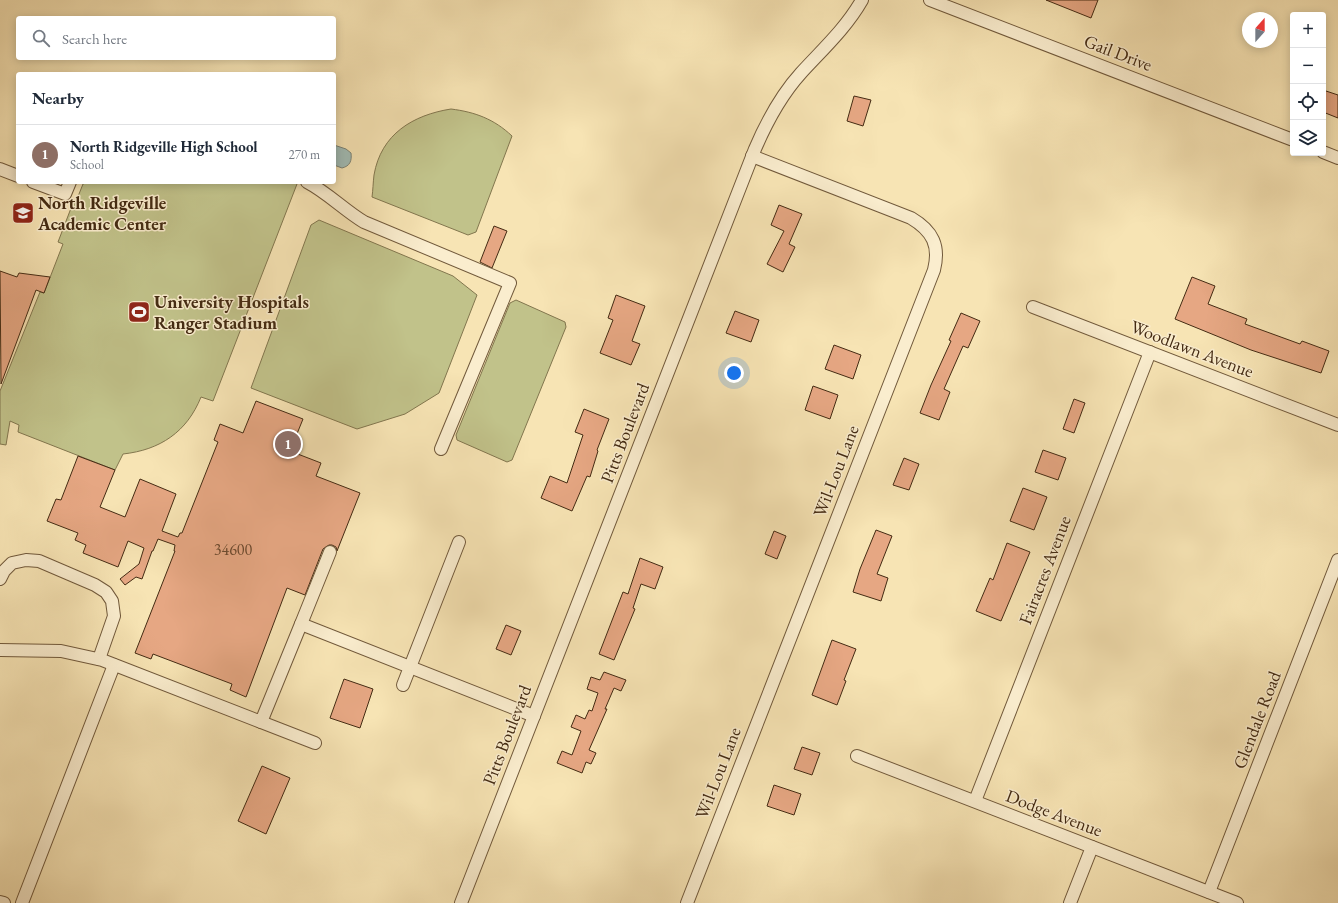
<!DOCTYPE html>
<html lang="en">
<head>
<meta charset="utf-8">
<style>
	:root { --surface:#fff; --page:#f6f6f7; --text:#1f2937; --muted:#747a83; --line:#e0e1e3; --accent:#2563eb }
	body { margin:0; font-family:"EB Garamond",serif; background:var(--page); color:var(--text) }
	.controls { position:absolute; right:12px; top:12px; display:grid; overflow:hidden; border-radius:4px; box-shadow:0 2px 10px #0003 }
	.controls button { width:36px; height:36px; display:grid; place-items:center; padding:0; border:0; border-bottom:1px solid var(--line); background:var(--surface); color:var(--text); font:20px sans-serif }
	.compass { position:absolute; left:1242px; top:12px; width:36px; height:36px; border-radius:50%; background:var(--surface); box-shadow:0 2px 10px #0003; rotate:21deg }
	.you { position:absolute; left:734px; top:373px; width:14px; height:14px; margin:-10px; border:3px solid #fff; border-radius:50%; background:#1a73e8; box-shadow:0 0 0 6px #1a73e833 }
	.badge { display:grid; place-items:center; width:26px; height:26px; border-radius:50%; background:var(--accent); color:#fff; font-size:13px; font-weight:700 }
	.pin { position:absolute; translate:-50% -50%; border:2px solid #fff; box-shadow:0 1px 4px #0006 }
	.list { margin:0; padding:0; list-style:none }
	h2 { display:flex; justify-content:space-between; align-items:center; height:52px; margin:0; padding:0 16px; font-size:17px }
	h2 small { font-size:13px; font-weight:400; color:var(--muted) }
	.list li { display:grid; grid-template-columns:26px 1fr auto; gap:12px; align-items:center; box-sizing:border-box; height:60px; padding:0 16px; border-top:1px solid var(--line) }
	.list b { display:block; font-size:15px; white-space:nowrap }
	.list p { margin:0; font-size:13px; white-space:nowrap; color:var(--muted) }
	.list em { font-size:13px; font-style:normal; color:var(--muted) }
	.icon { flex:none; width:22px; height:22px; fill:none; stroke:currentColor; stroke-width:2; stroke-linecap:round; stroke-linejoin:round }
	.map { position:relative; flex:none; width:1338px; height:903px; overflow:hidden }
	.search { position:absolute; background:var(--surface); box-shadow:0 2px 10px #0003; left:16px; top:16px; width:320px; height:44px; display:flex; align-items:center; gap:10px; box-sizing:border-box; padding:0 14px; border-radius:4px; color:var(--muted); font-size:15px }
	.panel { position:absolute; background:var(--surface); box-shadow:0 2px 10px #0003; left:16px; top:72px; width:320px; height:112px; border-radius:4px }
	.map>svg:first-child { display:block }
	.green { fill:#c1c28a; stroke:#82764e }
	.water { fill:#a0bcb6; stroke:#7b8275 }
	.building { fill:#e6a783; stroke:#442b13 }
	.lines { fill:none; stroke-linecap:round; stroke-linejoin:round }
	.minor-casing { stroke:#71593b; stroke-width:14 }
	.minor { stroke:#faedce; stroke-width:12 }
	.labels { text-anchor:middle; stroke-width:3; stroke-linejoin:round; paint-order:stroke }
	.number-label { font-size:16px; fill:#6c4a2f }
	.street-label { font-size:18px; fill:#442b13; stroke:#faedce }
	.poi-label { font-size:18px; font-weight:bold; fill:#442b13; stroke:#faedce; text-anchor:start }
</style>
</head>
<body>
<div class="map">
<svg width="1338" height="903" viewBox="0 0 1338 903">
	<rect width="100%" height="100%" fill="#f7e4b4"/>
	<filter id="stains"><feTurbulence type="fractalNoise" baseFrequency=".005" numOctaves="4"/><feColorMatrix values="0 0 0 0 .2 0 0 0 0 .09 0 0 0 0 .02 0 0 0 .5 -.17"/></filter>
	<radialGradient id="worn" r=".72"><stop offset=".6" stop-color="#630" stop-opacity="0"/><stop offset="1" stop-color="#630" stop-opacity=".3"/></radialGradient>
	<g class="green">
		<path d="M451,109C475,112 494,119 512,136L476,232L468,235L372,197C373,190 373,183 374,175C381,134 413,115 451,109Z"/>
		<path d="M88,182H293L297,184L213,401L201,397C187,432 160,450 123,454L115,470L18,432L19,425L10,421L6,445L0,444V391L40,292L44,293L63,244L58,242L73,203L75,204L83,184Z"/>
		<path d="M319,220L453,276L477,295L439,393L405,414L357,429L251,388L311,225Z"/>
		<path d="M516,300L565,322L566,327L512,460L507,462L457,440L456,435L510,303Z"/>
	</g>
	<path class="water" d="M334,145L346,149L351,153C352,161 350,166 342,168L334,165Z"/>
	<g class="building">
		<path d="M1046,0H1098L1091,18Z"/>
		<path d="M1323,90L1338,95V118L1323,112Z"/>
		<path d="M854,96L871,100L863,126L847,121Z"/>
		<path d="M779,205L802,214L789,244L795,247L783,272L767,264L784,231L771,225Z"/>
		<path d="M494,226L507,231L492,268L480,262Z"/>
		<path d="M0,271L17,277L19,273L50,277L44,293L36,290L1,384Z"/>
		<path d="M1192,277L1215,286L1208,304L1247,319L1245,324L1300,344L1302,341L1329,351L1321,373L1251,350L1175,319Z"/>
		<path d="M616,295L645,306L632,341L640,344L631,365L600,353L613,320L608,318Z"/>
		<path d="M735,311L759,320L751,342L726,333Z"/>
		<path d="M961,313L980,321L968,348L963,346L944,389L950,392L939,420L920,413L931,385L951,341L949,340Z"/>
		<path d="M834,345L861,355L853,379L825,369Z"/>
		<path d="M813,386L838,395L830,419L805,410Z"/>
		<path d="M1074,399L1085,403L1074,433L1063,429Z"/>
		<path d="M256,401L303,419L290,451L321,463L316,476L360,493L337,551L336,547L332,545H329L323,549L305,595L287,588L246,697L230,690L232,684L153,654L151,659L135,653L175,551H174L175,545L158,539L153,551H152L142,579L136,577L125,585L120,579L139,564L144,548L128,541L118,567L83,553L86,545L75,540L78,533L47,521L56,499L61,500L78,456L115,470L100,507L125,517L140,479L176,494L162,531L178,537L180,533H182L218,442L214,440L220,424L243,433Z"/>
		<path d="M584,409L609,419L597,450L598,451L590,477L587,476L572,511L541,498L550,476L567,483L583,435L575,432Z"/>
		<path d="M1043,450L1066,458L1058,480L1035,472Z"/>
		<path d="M904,458L919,464L909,490L893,485Z"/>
		<path d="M1023,488L1047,497L1034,530L1010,521Z"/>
		<path d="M876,530L892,536L877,574L888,578L881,601L853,592L860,569Z"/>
		<path d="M774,531L786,536L777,559L765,554Z"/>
		<path d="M1007,543L1030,552L1001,621L976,611L990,578L993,580Z"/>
		<path d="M640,558L663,567L655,589L641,584L633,608L635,609L614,660L599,654L623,592L628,594Z"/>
		<path d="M506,625L521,631L511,655L496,649Z"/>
		<path d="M832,640L856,649L844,680L846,681L837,705L812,695Z"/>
		<path d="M604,672L626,680L621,691L614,688L605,709H607L589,750L596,753L591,764L586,762L582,773L557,763L562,751L572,755L581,731L571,727L576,715L585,719L589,710L592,711L598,693L587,689L591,677L600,680Z"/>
		<path d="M344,679L373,689L360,728L330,718Z"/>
		<path d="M802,747L820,753L812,775L794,769Z"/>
		<path d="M262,766L290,778L266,834L238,821Z"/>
		<path d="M774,785L801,794L794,815L767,806Z"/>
	</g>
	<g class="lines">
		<g class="minor-casing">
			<g id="minor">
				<path d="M930,0L1293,140"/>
				<path d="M1323,152L1338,158"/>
				<path d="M0,169L18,176"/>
				<path d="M33,182L65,194L70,182"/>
				<path d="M307,182C328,193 344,210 364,222L510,283L441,449"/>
				<path d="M1033,307L1338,425"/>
				<path d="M0,579L4,571L12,563L26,560L39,561L95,585L106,592L112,601L114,616L99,659"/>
				<path d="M301,624L330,552"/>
				<path d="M0,650L61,651L102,660L261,722L301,624L534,716"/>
				<path d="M403,685L459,542"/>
				<path d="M261,722L315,743"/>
				<path d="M857,756L1237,903"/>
				<path d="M975,801L1150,352"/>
				<path d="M1209,892L1338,560"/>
				<path d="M0,902L4,903"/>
				<path d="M22,903L114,665"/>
				<path d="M461,903L755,149C767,121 781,95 801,73C823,49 846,28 862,0"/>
				<path d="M687,903L934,270C940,246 933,231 911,218L752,156"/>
				<path d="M1070,903L1092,847"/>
			</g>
		</g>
		<use href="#minor" class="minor"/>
	</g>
	<defs>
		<g id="school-square" transform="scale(1.15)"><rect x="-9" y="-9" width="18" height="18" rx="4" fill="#8f2418" stroke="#faedce"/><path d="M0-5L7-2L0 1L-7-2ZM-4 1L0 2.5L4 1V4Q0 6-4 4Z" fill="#fff"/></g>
		<g id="stadium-square" transform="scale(1.15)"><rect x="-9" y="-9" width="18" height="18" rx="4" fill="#8f2418" stroke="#faedce"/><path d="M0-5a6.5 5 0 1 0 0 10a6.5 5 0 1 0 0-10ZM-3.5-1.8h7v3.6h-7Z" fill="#fff"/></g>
	</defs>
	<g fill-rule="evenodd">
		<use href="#school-square" x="23" y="213"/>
		<use href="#stadium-square" x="139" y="312"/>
	</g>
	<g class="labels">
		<g class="number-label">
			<text x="233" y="555">34600</text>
		</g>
		<g class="street-label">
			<text transform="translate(1118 53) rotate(21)" y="6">Gail Drive</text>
			<text transform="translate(1192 349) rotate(21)" y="6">Woodlawn Avenue</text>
			<text transform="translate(625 433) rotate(-69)" y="6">Pitts Boulevard</text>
			<text transform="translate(836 471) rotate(-69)" y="6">Wil-Lou Lane</text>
			<text transform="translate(1045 570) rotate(-69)" y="6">Fairacres Avenue</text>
			<text transform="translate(1257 720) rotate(-69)" y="6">Glendale Road</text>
			<text transform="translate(507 735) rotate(-69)" y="6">Pitts Boulevard</text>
			<text transform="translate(718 773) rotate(-69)" y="6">Wil-Lou Lane</text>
			<text transform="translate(1054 813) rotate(21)" y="6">Dodge Avenue</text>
		</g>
		<g class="poi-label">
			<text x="38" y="209">North Ridgeville<tspan x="38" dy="21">Academic Center</tspan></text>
			<text x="154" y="308">University Hospitals<tspan x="154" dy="21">Ranger Stadium</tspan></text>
		</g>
	</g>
	<rect width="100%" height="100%" filter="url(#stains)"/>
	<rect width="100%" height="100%" fill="url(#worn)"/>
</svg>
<div class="controls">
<button>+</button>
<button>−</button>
<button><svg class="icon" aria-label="locate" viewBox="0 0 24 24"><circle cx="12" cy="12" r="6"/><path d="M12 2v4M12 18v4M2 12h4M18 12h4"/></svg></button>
<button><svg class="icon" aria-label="layers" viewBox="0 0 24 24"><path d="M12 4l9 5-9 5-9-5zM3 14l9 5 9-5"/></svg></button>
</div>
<svg class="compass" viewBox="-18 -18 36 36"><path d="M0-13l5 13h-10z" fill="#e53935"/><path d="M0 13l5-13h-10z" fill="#747a83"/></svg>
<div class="you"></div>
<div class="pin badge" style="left:288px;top:444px;background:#8d6e63">1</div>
<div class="search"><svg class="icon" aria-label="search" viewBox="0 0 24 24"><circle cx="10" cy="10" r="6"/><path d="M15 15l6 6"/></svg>Search here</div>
<section class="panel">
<h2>Nearby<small></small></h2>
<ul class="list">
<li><span class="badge" style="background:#8d6e63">1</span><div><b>North Ridgeville High School</b><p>School</p></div><em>270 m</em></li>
</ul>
</section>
</div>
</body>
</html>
